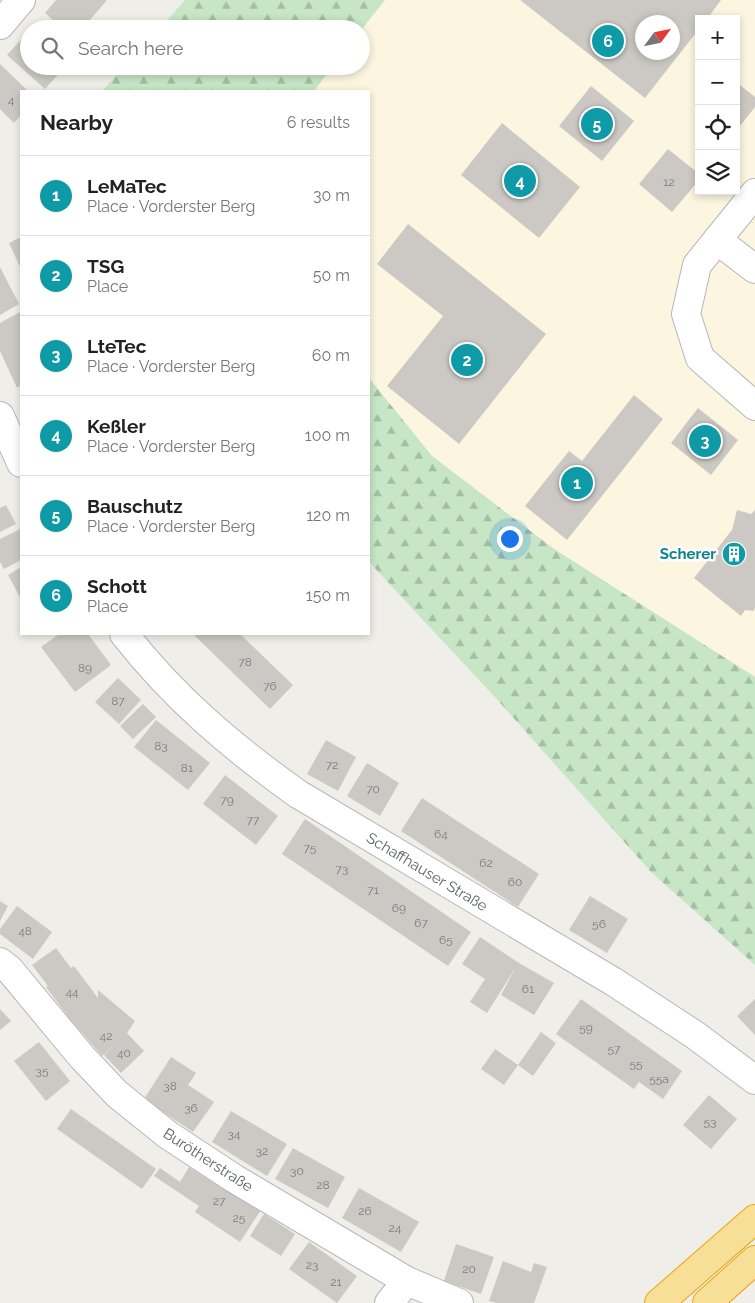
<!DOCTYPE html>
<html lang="en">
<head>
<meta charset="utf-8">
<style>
	:root { --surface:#fff; --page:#f2f2f2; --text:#222; --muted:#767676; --line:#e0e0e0; --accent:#e04c3e }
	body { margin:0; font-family:Raleway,sans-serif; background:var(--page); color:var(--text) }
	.controls { position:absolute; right:15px; top:15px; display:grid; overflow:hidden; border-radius:0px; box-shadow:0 2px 8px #0003 }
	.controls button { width:45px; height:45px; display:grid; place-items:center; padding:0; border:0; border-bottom:1px solid var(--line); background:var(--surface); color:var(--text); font:25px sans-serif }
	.compass { position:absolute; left:635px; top:15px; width:45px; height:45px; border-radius:50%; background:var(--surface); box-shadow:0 2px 8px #0003; rotate:57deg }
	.you { position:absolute; left:509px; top:538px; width:18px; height:18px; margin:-12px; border:4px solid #fff; border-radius:50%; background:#1a73e8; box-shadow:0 0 0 8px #1a73e833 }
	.badge { display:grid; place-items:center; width:32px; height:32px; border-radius:50%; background:var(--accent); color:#fff; font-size:16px; font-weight:700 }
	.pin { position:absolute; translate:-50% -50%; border:2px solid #fff; box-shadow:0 1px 5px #0006 }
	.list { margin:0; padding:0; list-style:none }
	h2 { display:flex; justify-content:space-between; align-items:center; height:65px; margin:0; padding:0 20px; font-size:21px }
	h2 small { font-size:16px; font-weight:400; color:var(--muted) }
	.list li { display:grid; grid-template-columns:32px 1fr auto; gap:15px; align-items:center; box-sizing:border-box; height:80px; padding:0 20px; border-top:1px solid var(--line) }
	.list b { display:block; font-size:19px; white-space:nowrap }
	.list p { margin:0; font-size:16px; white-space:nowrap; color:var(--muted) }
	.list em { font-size:16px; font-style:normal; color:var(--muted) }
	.icon { flex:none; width:28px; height:28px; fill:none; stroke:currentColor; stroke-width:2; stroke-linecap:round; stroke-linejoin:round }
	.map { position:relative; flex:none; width:755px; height:1303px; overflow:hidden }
	.search { position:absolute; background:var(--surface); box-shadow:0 2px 8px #0003; left:20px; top:20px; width:350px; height:55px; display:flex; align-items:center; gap:12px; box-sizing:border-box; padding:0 18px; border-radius:28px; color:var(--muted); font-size:19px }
	.panel { position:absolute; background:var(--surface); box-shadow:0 2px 8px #0003; left:20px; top:90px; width:350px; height:545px; border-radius:0px }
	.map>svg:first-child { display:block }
	.commercial { fill:#fcf6e0; fill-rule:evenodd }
	.forest { fill:url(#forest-firs) }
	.building { fill:#ccc9c4; fill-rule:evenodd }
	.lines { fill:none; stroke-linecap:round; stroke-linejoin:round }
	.minor-casing { stroke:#b4b7bb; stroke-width:30 }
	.highway-casing { stroke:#eaa60e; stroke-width:30 }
	.minor { stroke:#fff; stroke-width:28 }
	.highway { stroke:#f7df97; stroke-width:28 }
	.labels { text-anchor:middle; stroke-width:5; stroke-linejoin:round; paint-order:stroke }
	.number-label { font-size:12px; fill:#7a7c7e }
	.culture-label { font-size:15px; font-weight:bold; fill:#0d838f; stroke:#fff; text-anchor:end }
	.street-label { font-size:15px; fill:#5f6267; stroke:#fff }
</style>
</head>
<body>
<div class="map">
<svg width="755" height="1303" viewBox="0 0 755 1303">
	<defs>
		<pattern id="forest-firs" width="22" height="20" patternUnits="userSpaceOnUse" patternTransform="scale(1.25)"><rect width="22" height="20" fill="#c6e6c6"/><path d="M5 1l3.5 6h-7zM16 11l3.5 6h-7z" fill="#a4bea5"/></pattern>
	</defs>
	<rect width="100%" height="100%" fill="#f0eee8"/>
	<path class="commercial" d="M385,0H755V677L554,549L432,456L369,378V91H314L333,66H361V30ZM699,19H736V191H699ZM642,22H672V52H642Z"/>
	<g class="forest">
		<path d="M185,0H385L361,30L159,29Z"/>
		<path d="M125,66H333L314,91H102Z"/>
		<path d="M369,378L432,456L554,549L755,677V965L651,872L493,695L369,562Z"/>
	</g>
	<g class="building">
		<path d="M56,0H107L82,29H63L45,13Z"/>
		<path d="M520,0H721L707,19H699V29L645,98ZM642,22H672V52H642Z"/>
		<path d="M29,31V66H66L45,89L7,55Z"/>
		<path d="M0,64L28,91H21V115L14,123L0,109Z"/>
		<path d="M736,82L755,97V107L736,131Z"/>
		<path d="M591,86L634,121L602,161L559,126Z"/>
		<path d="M502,123L580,187L539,238L461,175Z"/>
		<path d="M668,149L699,174V180L672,212L639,184Z"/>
		<path d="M408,224L546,334L459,444L387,386L443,316L377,264Z"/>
		<path d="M21,237V269L9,243Z"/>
		<path d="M0,267L19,304L0,315Z"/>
		<path d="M20,312L21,385L17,388L0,351V323Z"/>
		<path d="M634,395L663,419L567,540L525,506L569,451L582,461Z"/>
		<path d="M698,408L738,440L711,475L671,443Z"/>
		<path d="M6,505L16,524L0,532V508Z"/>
		<path d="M737,510L751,514L755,510V607L754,611L745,610L741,616L694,578L732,530Z"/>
		<path d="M20,529L21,560L4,569L0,562V539Z"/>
		<path d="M21,567V599L8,575Z"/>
		<path d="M59,634H88L111,665L75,692L41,647Z"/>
		<path d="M197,634H240L293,685L270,709L195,636Z"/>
		<path d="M118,678L141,700L119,724L95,702Z"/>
		<path d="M143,704L156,717L133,739L120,726Z"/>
		<path d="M156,720L210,763L188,790L134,747Z"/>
		<path d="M326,740L356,757L338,791L307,774Z"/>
		<path d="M367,763L399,783L380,816L347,796Z"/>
		<path d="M225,775L278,816L256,845L203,804Z"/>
		<path d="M422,798L539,874L518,907L401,831Z"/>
		<path d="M305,819L471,932L448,966L282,854Z"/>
		<path d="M590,896L628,919L607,953L569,930Z"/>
		<path d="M0,901L8,906L0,921Z"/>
		<path d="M17,906L52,932L33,959L0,934V929Z"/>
		<path d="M480,937L519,963L554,983L534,1015L501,995L516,967L487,1013L470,1002L485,979L462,964Z"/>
		<path d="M56,948L71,968L74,966L98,998V990L135,1021L127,1033L144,1051L121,1073L104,1055L113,1046L102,1056L70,1019L46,987L48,986L32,965Z"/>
		<path d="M581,999L682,1071L663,1099L639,1082L634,1089L556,1034Z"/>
		<path d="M755,999V1035L737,1016Z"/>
		<path d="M0,1009L11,1021L0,1030Z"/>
		<path d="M541,1032L556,1043L533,1076L518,1065Z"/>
		<path d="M39,1042L70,1081L46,1101L14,1061Z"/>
		<path d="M495,1049L518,1065L504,1085L481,1069Z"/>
		<path d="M171,1057L196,1073L188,1085L214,1102L193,1132L144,1099Z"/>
		<path d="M709,1095L737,1119L711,1149L683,1125Z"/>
		<path d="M71,1109L156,1169L142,1189L57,1129Z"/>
		<path d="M231,1111L287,1144L267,1176L212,1142Z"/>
		<path d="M293,1148L345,1177L328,1208L275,1179Z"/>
		<path d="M189,1167L214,1183L216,1180L261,1210L240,1242L195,1212L199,1206L154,1176L160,1168L180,1182Z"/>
		<path d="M359,1188L419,1222L401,1252L342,1218Z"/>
		<path d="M264,1214L295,1234L281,1256L250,1236Z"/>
		<path d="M309,1242L357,1276L337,1303L289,1269Z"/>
		<path d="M456,1244L494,1257L481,1294L444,1281Z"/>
		<path d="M503,1261L531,1272L534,1263L547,1267L534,1303H496L489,1301Z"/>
	</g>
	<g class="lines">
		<g class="minor-casing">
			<g id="minor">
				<path d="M0,25L21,0"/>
				<path d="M755,193L697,265L686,314L700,358L755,406"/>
				<path d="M717,240L755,269"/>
				<path d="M0,416L21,463"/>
				<path d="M124,634C174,698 232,747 298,794L614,982L695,1035L755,1080"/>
				<path d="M0,962L9,969L82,1057L117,1094L168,1135L235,1179L407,1281L459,1303"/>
				<path d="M389,1303L407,1281"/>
			</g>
		</g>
		<g class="highway-casing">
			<g id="highway">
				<path d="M659,1303L755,1219"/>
				<path d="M707,1303L755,1260"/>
			</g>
		</g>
		<use href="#minor" class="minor"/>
		<use href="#highway" class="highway"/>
	</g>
	<defs>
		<g id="building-disc" transform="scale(1.25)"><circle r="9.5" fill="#0f9aa8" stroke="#fff"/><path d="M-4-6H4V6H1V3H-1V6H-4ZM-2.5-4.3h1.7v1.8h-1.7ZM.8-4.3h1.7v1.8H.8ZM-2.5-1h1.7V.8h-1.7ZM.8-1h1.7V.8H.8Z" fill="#fff"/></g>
	</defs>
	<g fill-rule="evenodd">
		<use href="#building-disc" x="734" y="554"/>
	</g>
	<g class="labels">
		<g class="number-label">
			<text x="11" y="104">4</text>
			<text x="669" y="186">12</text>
			<text x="245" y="666">78</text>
			<text x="85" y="672">89</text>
			<text x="270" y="690">76</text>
			<text x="118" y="705">87</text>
			<text x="161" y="750">83</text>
			<text x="332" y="769">72</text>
			<text x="187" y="772">81</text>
			<text x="373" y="793">70</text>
			<text x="227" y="804">79</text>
			<text x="253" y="824">77</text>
			<text x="441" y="838">64</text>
			<text x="310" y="852">75</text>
			<text x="486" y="867">62</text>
			<text x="342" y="873">73</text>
			<text x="515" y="886">60</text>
			<text x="373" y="894">71</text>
			<text x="399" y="912">69</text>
			<text x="421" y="927">67</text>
			<text x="599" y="928">56</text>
			<text x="25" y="935">48</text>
			<text x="446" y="944">65</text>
			<text x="528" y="993">61</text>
			<text x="72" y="996">44</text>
			<text x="586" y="1032">59</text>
			<text x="106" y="1040">42</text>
			<text x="614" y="1053">57</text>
			<text x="124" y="1057">40</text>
			<text x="636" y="1068">55</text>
			<text x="42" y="1075">35</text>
			<text x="659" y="1083">55a</text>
			<text x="170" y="1090">38</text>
			<text x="191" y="1112">36</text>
			<text x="710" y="1126">53</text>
			<text x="234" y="1138">34</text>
			<text x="262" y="1155">32</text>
			<text x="297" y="1175">30</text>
			<text x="323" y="1189">28</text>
			<text x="219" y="1205">27</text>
			<text x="365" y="1215">26</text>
			<text x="239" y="1222">25</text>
			<text x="395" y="1232">24</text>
			<text x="312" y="1269">23</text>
			<text x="469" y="1273">20</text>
			<text x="336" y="1286">21</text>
		</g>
		<g class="culture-label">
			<text x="716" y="559">Scherer</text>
		</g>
		<g class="street-label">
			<text transform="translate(427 872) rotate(31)" y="5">Schaffhauser Straße</text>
			<text transform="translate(208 1160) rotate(33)" y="5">Burötherstraße</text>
		</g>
	</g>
</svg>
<div class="controls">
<button>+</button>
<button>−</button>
<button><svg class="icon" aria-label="locate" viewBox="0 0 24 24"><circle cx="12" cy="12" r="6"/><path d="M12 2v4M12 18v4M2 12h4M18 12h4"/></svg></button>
<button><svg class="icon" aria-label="layers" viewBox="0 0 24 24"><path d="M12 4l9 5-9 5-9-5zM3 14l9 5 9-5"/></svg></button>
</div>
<svg class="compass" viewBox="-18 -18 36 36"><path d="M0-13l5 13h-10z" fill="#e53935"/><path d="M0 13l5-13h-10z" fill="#767676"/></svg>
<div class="you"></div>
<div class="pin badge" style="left:577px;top:483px;background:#0f9aa8">1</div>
<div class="pin badge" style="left:467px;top:360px;background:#0f9aa8">2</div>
<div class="pin badge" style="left:705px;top:441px;background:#0f9aa8">3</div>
<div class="pin badge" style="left:520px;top:181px;background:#0f9aa8">4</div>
<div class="pin badge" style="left:597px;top:124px;background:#0f9aa8">5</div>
<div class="pin badge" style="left:608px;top:41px;background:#0f9aa8">6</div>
<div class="search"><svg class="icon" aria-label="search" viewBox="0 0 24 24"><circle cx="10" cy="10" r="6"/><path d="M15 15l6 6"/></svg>Search here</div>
<section class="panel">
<h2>Nearby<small>6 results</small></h2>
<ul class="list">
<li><span class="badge" style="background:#0f9aa8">1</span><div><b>LeMaTec</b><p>Place · Vorderster Berg</p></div><em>30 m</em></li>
<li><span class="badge" style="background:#0f9aa8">2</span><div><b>TSG</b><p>Place</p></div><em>50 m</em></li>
<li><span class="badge" style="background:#0f9aa8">3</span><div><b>LteTec</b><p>Place · Vorderster Berg</p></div><em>60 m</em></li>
<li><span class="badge" style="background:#0f9aa8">4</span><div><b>Keßler</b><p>Place · Vorderster Berg</p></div><em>100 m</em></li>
<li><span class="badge" style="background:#0f9aa8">5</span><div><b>Bauschutz</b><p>Place · Vorderster Berg</p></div><em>120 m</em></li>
<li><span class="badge" style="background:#0f9aa8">6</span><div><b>Schott</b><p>Place</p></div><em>150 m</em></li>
</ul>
</section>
</div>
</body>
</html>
